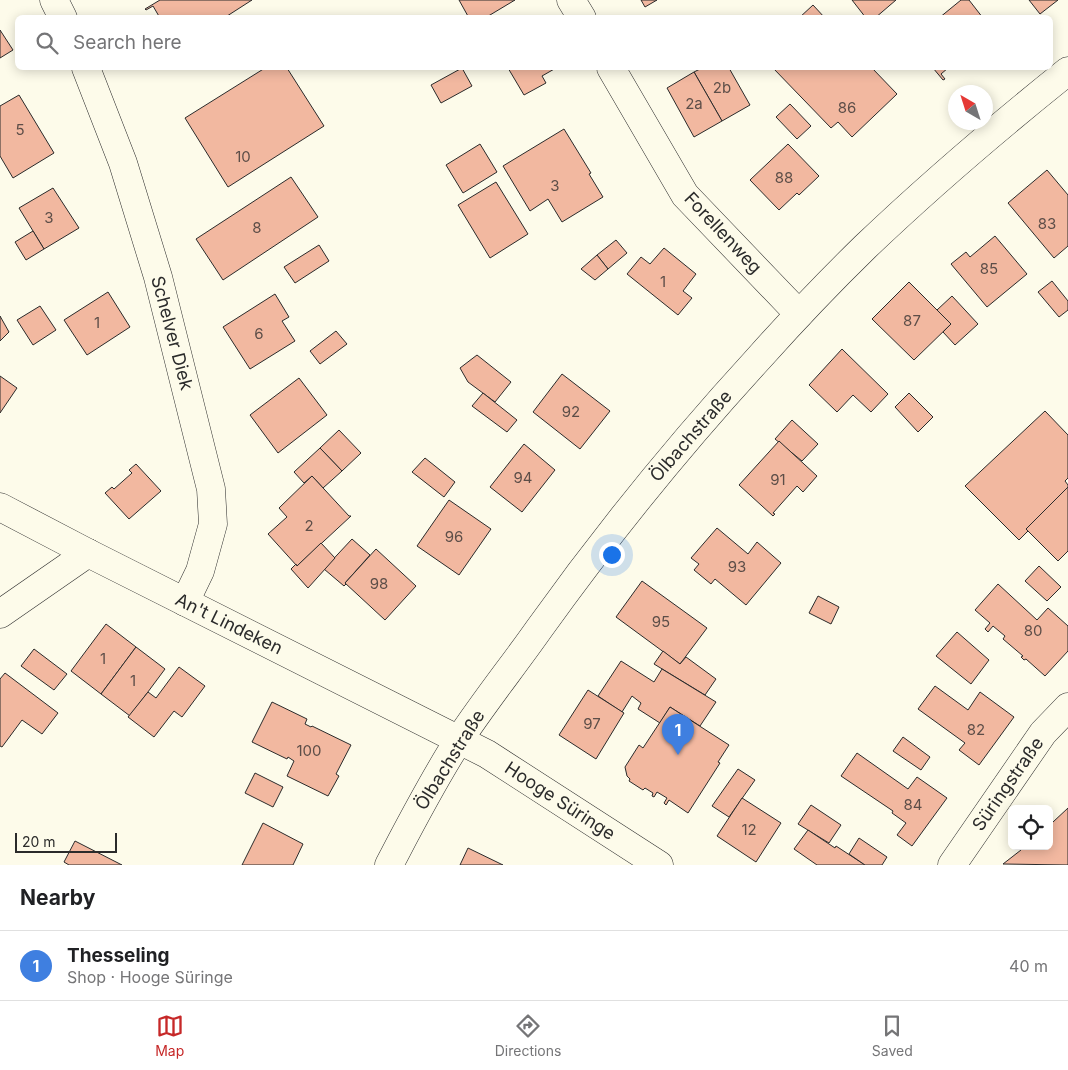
<!DOCTYPE html>
<html lang="en">
<head>
<meta charset="utf-8">
<style>
	:root { --surface:#fff; --page:#f6f6f6; --text:#202124; --muted:#757577; --line:#e0e0e0; --accent:#c62828 }
	body { margin:0; font-family:Inter,sans-serif; background:var(--page); color:var(--text) }
	.controls { position:absolute; right:15px; bottom:15px; display:grid; overflow:hidden; border-radius:8px; box-shadow:0 2px 12px #0003 }
	.controls button { width:45px; height:45px; display:grid; place-items:center; padding:0; border:0; border-bottom:1px solid var(--line); background:var(--surface); color:var(--text); font:25px sans-serif }
	.compass { position:absolute; left:948px; top:85px; width:45px; height:45px; border-radius:50%; background:var(--surface); box-shadow:0 2px 12px #0003; rotate:321deg }
	.scale { position:absolute; left:15px; bottom:12px; width:102px; box-sizing:border-box; padding-left:5px; border:2px solid #2b2b2b; border-top:0; font-size:14px; line-height:18px; white-space:nowrap; color:#2b2b2b; -webkit-text-stroke:4px #fdfbea; paint-order:stroke }
	.you { position:absolute; left:611px; top:554px; width:18px; height:18px; margin:-12px; border:4px solid #fff; border-radius:50%; background:#1a73e8; box-shadow:0 0 0 8px #1a73e833 }
	.badge { display:grid; place-items:center; width:32px; height:32px; border-radius:50%; background:var(--accent); color:#fff; font-size:16px; font-weight:700 }
	.pin { position:absolute; translate:-50% -41px; filter:drop-shadow(0 1px 2px #0008) }
	.pin::after { content:''; position:absolute; top:26px; width:18px; height:15px; background:inherit; clip-path:polygon(0 0,100% 0,50% 100%) }
	.list { margin:0; padding:0; list-style:none }
	h2 { display:flex; justify-content:space-between; align-items:center; height:65px; margin:0; padding:0 20px; font-size:21px }
	h2 small { font-size:16px; font-weight:400; color:var(--muted) }
	.list li { display:grid; grid-template-columns:32px 1fr auto; gap:15px; align-items:center; box-sizing:border-box; height:70px; padding:0 20px; border-top:1px solid var(--line) }
	.list b { display:block; font-size:19px; white-space:nowrap }
	.list p { margin:0; font-size:16px; white-space:nowrap; color:var(--muted) }
	.list em { font-size:16px; font-style:normal; color:var(--muted) }
	.icon { flex:none; width:28px; height:28px; fill:none; stroke:currentColor; stroke-width:2; stroke-linecap:round; stroke-linejoin:round }
	.map { position:relative; flex:none; width:1068px; height:865px; overflow:hidden }
	.search { position:absolute; background:var(--surface); box-shadow:0 2px 12px #0003; left:15px; right:15px; top:15px; height:55px; display:flex; align-items:center; gap:12px; box-sizing:border-box; padding:0 18px; border-radius:8px; color:var(--muted); font-size:19px }
	.sheet { height:135px; background:var(--surface) }
	nav { display:flex; justify-content:space-around; align-items:center; box-sizing:border-box; height:70px; border-top:1px solid var(--line); background:var(--surface); font-size:14px; color:var(--muted) }
	nav a { display:grid; justify-items:center; gap:2px }
	nav .on { color:var(--accent) }
	.map>svg:first-child { display:block }
	.building { fill:#f2b8a0; stroke:#2b2b2b }
	.lines { fill:none; stroke-linecap:round; stroke-linejoin:round }
	.street-casing { stroke:#2b2b2b; stroke-width:29 }
	.secondary-casing { stroke:#2b2b2b; stroke-width:29 }
	.street { stroke:#fdfbea; stroke-width:28 }
	.secondary { stroke:#fdfbea; stroke-width:28 }
	.labels { text-anchor:middle; stroke-width:4; stroke-linejoin:round; paint-order:stroke }
	.number-label { font-size:15px; fill:#5d4e48 }
	.street-label { font-size:18px; fill:#2b2b2b; stroke:#fdfbea }
</style>
</head>
<body>
<div class="map">
<svg width="1068" height="865" viewBox="0 0 1068 865">
	<rect width="100%" height="100%" fill="#fdfbea"/>
	<g class="building">
		<path d="M160,0H252L224,18H160L153,6L146,10L145,9Z"/>
		<path d="M459,0H515L485,18H469Z"/>
		<path d="M641,0H657L645,7Z"/>
		<path d="M852,0H896L875,18H866Z"/>
		<path d="M961,0H969L983,18H939Z"/>
		<path d="M1029,0H1058L1040,14Z"/>
		<path d="M813,5L825,18H799Z"/>
		<path d="M0,30L13,50L0,58Z"/>
		<path d="M265,68H287L324,126L228,187L185,118Z"/>
		<path d="M462,68L472,86L441,103L431,85Z"/>
		<path d="M508,68H556L542,76L546,83L524,95Z"/>
		<path d="M702,68H729L750,105L722,121L694,72Z"/>
		<path d="M773,68H872L897,94L852,137L838,122L831,128Z"/>
		<path d="M933,68H948L941,74L945,79L943,80Z"/>
		<path d="M694,72L722,121L694,137L667,88Z"/>
		<path d="M19,95L54,153L13,178L0,156V106Z"/>
		<path d="M790,104L811,126L797,139L776,117Z"/>
		<path d="M564,129L591,173L589,174L603,197L562,222L548,199L530,211L503,166Z"/>
		<path d="M480,144L497,172L463,193L446,165Z"/>
		<path d="M788,144L819,176L799,195L797,193L779,210L750,180Z"/>
		<path d="M1047,170L1068,195V246L1054,258L1008,203Z"/>
		<path d="M291,177L318,217L223,280L196,239Z"/>
		<path d="M496,182L528,234L490,258L458,205Z"/>
		<path d="M53,188L79,228L44,249L19,208Z"/>
		<path d="M33,231L44,249L26,260L15,242Z"/>
		<path d="M995,236L1027,274L987,307L951,264L966,252L970,257Z"/>
		<path d="M616,240L627,253L608,269L597,255Z"/>
		<path d="M319,245L329,261L295,283L284,267Z"/>
		<path d="M664,248L696,274L683,291L692,298L678,315L627,274L641,257L650,264Z"/>
		<path d="M597,255L608,269L595,280L581,269Z"/>
		<path d="M1052,281L1068,301V310L1059,317L1038,292Z"/>
		<path d="M909,282L951,324L914,360L872,319Z"/>
		<path d="M108,292L130,327L87,355L64,320Z"/>
		<path d="M275,294L289,317L282,321L295,341L250,369L223,327Z"/>
		<path d="M952,296L978,324L955,345L943,332L951,324L937,310Z"/>
		<path d="M40,306L56,330L33,345L17,320Z"/>
		<path d="M0,316L9,332L0,341Z"/>
		<path d="M336,331L347,344L320,364L310,351Z"/>
		<path d="M842,349L888,394L871,412L853,395L837,412L809,385Z"/>
		<path d="M477,355L511,382L495,402L468,382L460,368Z"/>
		<path d="M562,374L610,411L580,449L533,412Z"/>
		<path d="M0,376L17,388L0,413Z"/>
		<path d="M299,378L327,415L278,453L250,415Z"/>
		<path d="M483,393L517,420L507,432L472,406Z"/>
		<path d="M909,393L933,417L918,432L895,407Z"/>
		<path d="M1045,411L1068,435V478L1065,481L1068,485V487L1026,529L1028,531L1019,540L965,486Z"/>
		<path d="M792,420L818,444L802,461L775,439Z"/>
		<path d="M339,430L361,453L342,471L320,448Z"/>
		<path d="M779,441L817,476L803,492L797,486L773,513L775,514L773,516L739,485Z"/>
		<path d="M524,444L555,470L522,512L490,487Z"/>
		<path d="M320,448L342,471L323,488L312,476L304,483L294,472Z"/>
		<path d="M425,458L455,482L444,497L412,472Z"/>
		<path d="M136,464L161,491L129,519L105,493L112,487L114,489L132,473L129,470Z"/>
		<path d="M312,476L349,516H351L297,566L268,534L287,517L279,508Z"/>
		<path d="M1068,487V551L1058,561L1026,529Z"/>
		<path d="M449,500L491,529L459,575L417,546Z"/>
		<path d="M717,528L748,554L757,542L781,563L746,605L715,579L711,584L694,570L699,564L691,558Z"/>
		<path d="M352,539L370,555L345,583L346,584L344,586L324,569Z"/>
		<path d="M321,543L335,558L308,588L291,569L296,564L297,566Z"/>
		<path d="M376,549L416,586L385,620L345,583Z"/>
		<path d="M1039,566L1061,587L1047,601L1025,581Z"/>
		<path d="M642,581L707,628L680,664L616,617Z"/>
		<path d="M998,584L1037,620L1048,608L1068,626V651L1045,676L1026,659L1024,660L1021,657L1023,656L1003,639L1005,636L993,626L988,632L985,629L990,623L975,610Z"/>
		<path d="M818,596L839,607L831,624L809,613Z"/>
		<path d="M106,624L136,647L101,694L71,671Z"/>
		<path d="M957,632L989,660L971,684L936,656Z"/>
		<path d="M136,647L165,669L130,716L101,694Z"/>
		<path d="M34,649L67,674L54,690L21,666Z"/>
		<path d="M663,651L680,664L686,657L716,679L705,695L654,664Z"/>
		<path d="M621,661L654,682L662,669L716,702L700,726L670,707L660,723L638,709L641,703L632,696L622,712L598,696Z"/>
		<path d="M179,667L205,686L182,717L174,711L154,737L128,717L148,692L156,698Z"/>
		<path d="M5,673L58,713L42,734L22,720L2,747L0,746V679Z"/>
		<path d="M935,686L968,710L980,692L1014,717L979,765L959,750L965,743L918,709Z"/>
		<path d="M588,690L624,713L596,759L559,735Z"/>
		<path d="M272,702L307,719L305,724L311,727L312,726L351,745L336,774L339,776L328,796L287,776L294,761L288,757L287,759L252,742Z"/>
		<path d="M670,707L729,745L718,762L720,763L688,813L669,800L666,805L664,803L667,798L657,792L654,797L652,796L653,793L645,788L643,790L629,781L630,779L627,776L625,767L639,745L643,748Z"/>
		<path d="M903,737L930,757L921,770L893,751Z"/>
		<path d="M857,753L908,789L917,777L947,798L912,846L897,835L906,823L892,813L893,811L841,776Z"/>
		<path d="M738,769L755,780L729,817L712,806Z"/>
		<path d="M255,773L283,787L273,807L245,793Z"/>
		<path d="M742,798L781,823L756,862L717,836Z"/>
		<path d="M811,805L841,825L829,843L798,824Z"/>
		<path d="M1068,808V865L1003,864L1021,850L1018,847L1020,846H1049V820L1051,819L1053,822Z"/>
		<path d="M263,823L303,844L293,865H242Z"/>
		<path d="M808,830L835,848L836,846L865,865H817L794,849Z"/>
		<path d="M859,838L887,857L882,865H865L849,854Z"/>
		<path d="M75,841L122,865H69L64,862Z"/>
		<path d="M468,848L503,865H460Z"/>
	</g>
	<g class="lines">
		<g class="street-casing">
			<g id="street">
				<path d="M54,0L63,18"/>
				<path d="M571,0L582,18"/>
				<path d="M86,68L123,163L158,277L211,489L213,524L200,571L185,602"/>
				<path d="M611,68L685,195L799,314"/>
				<path d="M0,507L88,553L487,754L659,865"/>
				<path d="M0,614L88,553"/>
				<path d="M952,865L1043,733L1068,707"/>
			</g>
		</g>
		<g class="secondary-casing">
			<path id="secondary" d="M389,865C411,823 433,780 459,740C484,702 513,666 539,629C607,534 680,444 759,358C793,320 828,283 865,247C930,185 998,127 1068,71"/>
		</g>
		<use href="#street" class="street"/>
		<use href="#secondary" class="secondary"/>
	</g>
	<g class="labels">
		<g class="number-label">
			<text x="722" y="93">2b</text>
			<text x="694" y="109">2a</text>
			<text x="847" y="113">86</text>
			<text x="20" y="135">5</text>
			<text x="243" y="162">10</text>
			<text x="784" y="183">88</text>
			<text x="555" y="191">3</text>
			<text x="49" y="223">3</text>
			<text x="1047" y="229">83</text>
			<text x="257" y="233">8</text>
			<text x="989" y="274">85</text>
			<text x="663" y="287">1</text>
			<text x="912" y="326">87</text>
			<text x="97" y="328">1</text>
			<text x="259" y="339">6</text>
			<text x="571" y="417">92</text>
			<text x="523" y="483">94</text>
			<text x="778" y="485">91</text>
			<text x="309" y="531">2</text>
			<text x="454" y="542">96</text>
			<text x="737" y="572">93</text>
			<text x="379" y="589">98</text>
			<text x="661" y="627">95</text>
			<text x="1033" y="636">80</text>
			<text x="103" y="664">1</text>
			<text x="133" y="686">1</text>
			<text x="592" y="729">97</text>
			<text x="976" y="735">82</text>
			<text x="309" y="756">100</text>
			<text x="913" y="810">84</text>
			<text x="749" y="835">12</text>
		</g>
		<g class="street-label">
			<text transform="translate(723 233) rotate(47)" y="6">Forellenweg</text>
			<text transform="translate(172 333) rotate(75)" y="6">Schelver Diek</text>
			<text transform="translate(691 436) rotate(-49)" y="6">Ölbachstraße</text>
			<text transform="translate(229 624) rotate(26)" y="6">An't Lindeken</text>
			<text transform="translate(450 760) rotate(-58)" y="6">Ölbachstraße</text>
			<text transform="translate(1008 784) rotate(-55)" y="6">Süringstraße</text>
			<text transform="translate(560 801) rotate(33)" y="6">Hooge Süringe</text>
		</g>
	</g>
</svg>
<div class="controls">
<button><svg class="icon" aria-label="locate" viewBox="0 0 24 24"><circle cx="12" cy="12" r="6"/><path d="M12 2v4M12 18v4M2 12h4M18 12h4"/></svg></button>
</div>
<svg class="compass" viewBox="-18 -18 36 36"><path d="M0-13l5 13h-10z" fill="#e53935"/><path d="M0 13l5-13h-10z" fill="#757577"/></svg>
<div class="scale">20 m</div>
<div class="you"></div>
<div class="pin badge" style="left:678px;top:755px;background:#3f7fe0">1</div>
<div class="search"><svg class="icon" aria-label="search" viewBox="0 0 24 24"><circle cx="10" cy="10" r="6"/><path d="M15 15l6 6"/></svg>Search here</div>
</div>
<section class="sheet">
<h2>Nearby<small></small></h2>
<ul class="list">
<li><span class="badge" style="background:#3f7fe0">1</span><div><b>Thesseling</b><p>Shop · Hooge Süringe</p></div><em>40 m</em></li>
</ul>
</section>
<nav>
<a class="on"><svg class="icon" aria-label="map" viewBox="0 0 24 24"><path d="M3 6l6-2 6 2 6-2v14l-6 2-6-2-6 2zM9 4v14M15 6v14"/></svg>Map</a>
<a><svg class="icon" aria-label="directions" viewBox="0 0 24 24"><path d="M12 3l9 9-9 9-9-9zM9 14v-3h6M13 9l2 2-2 2"/></svg>Directions</a>
<a><svg class="icon" aria-label="saved" viewBox="0 0 24 24"><path d="M7 4h10v16l-5-4-5 4z"/></svg>Saved</a>
</nav>
</body>
</html>
